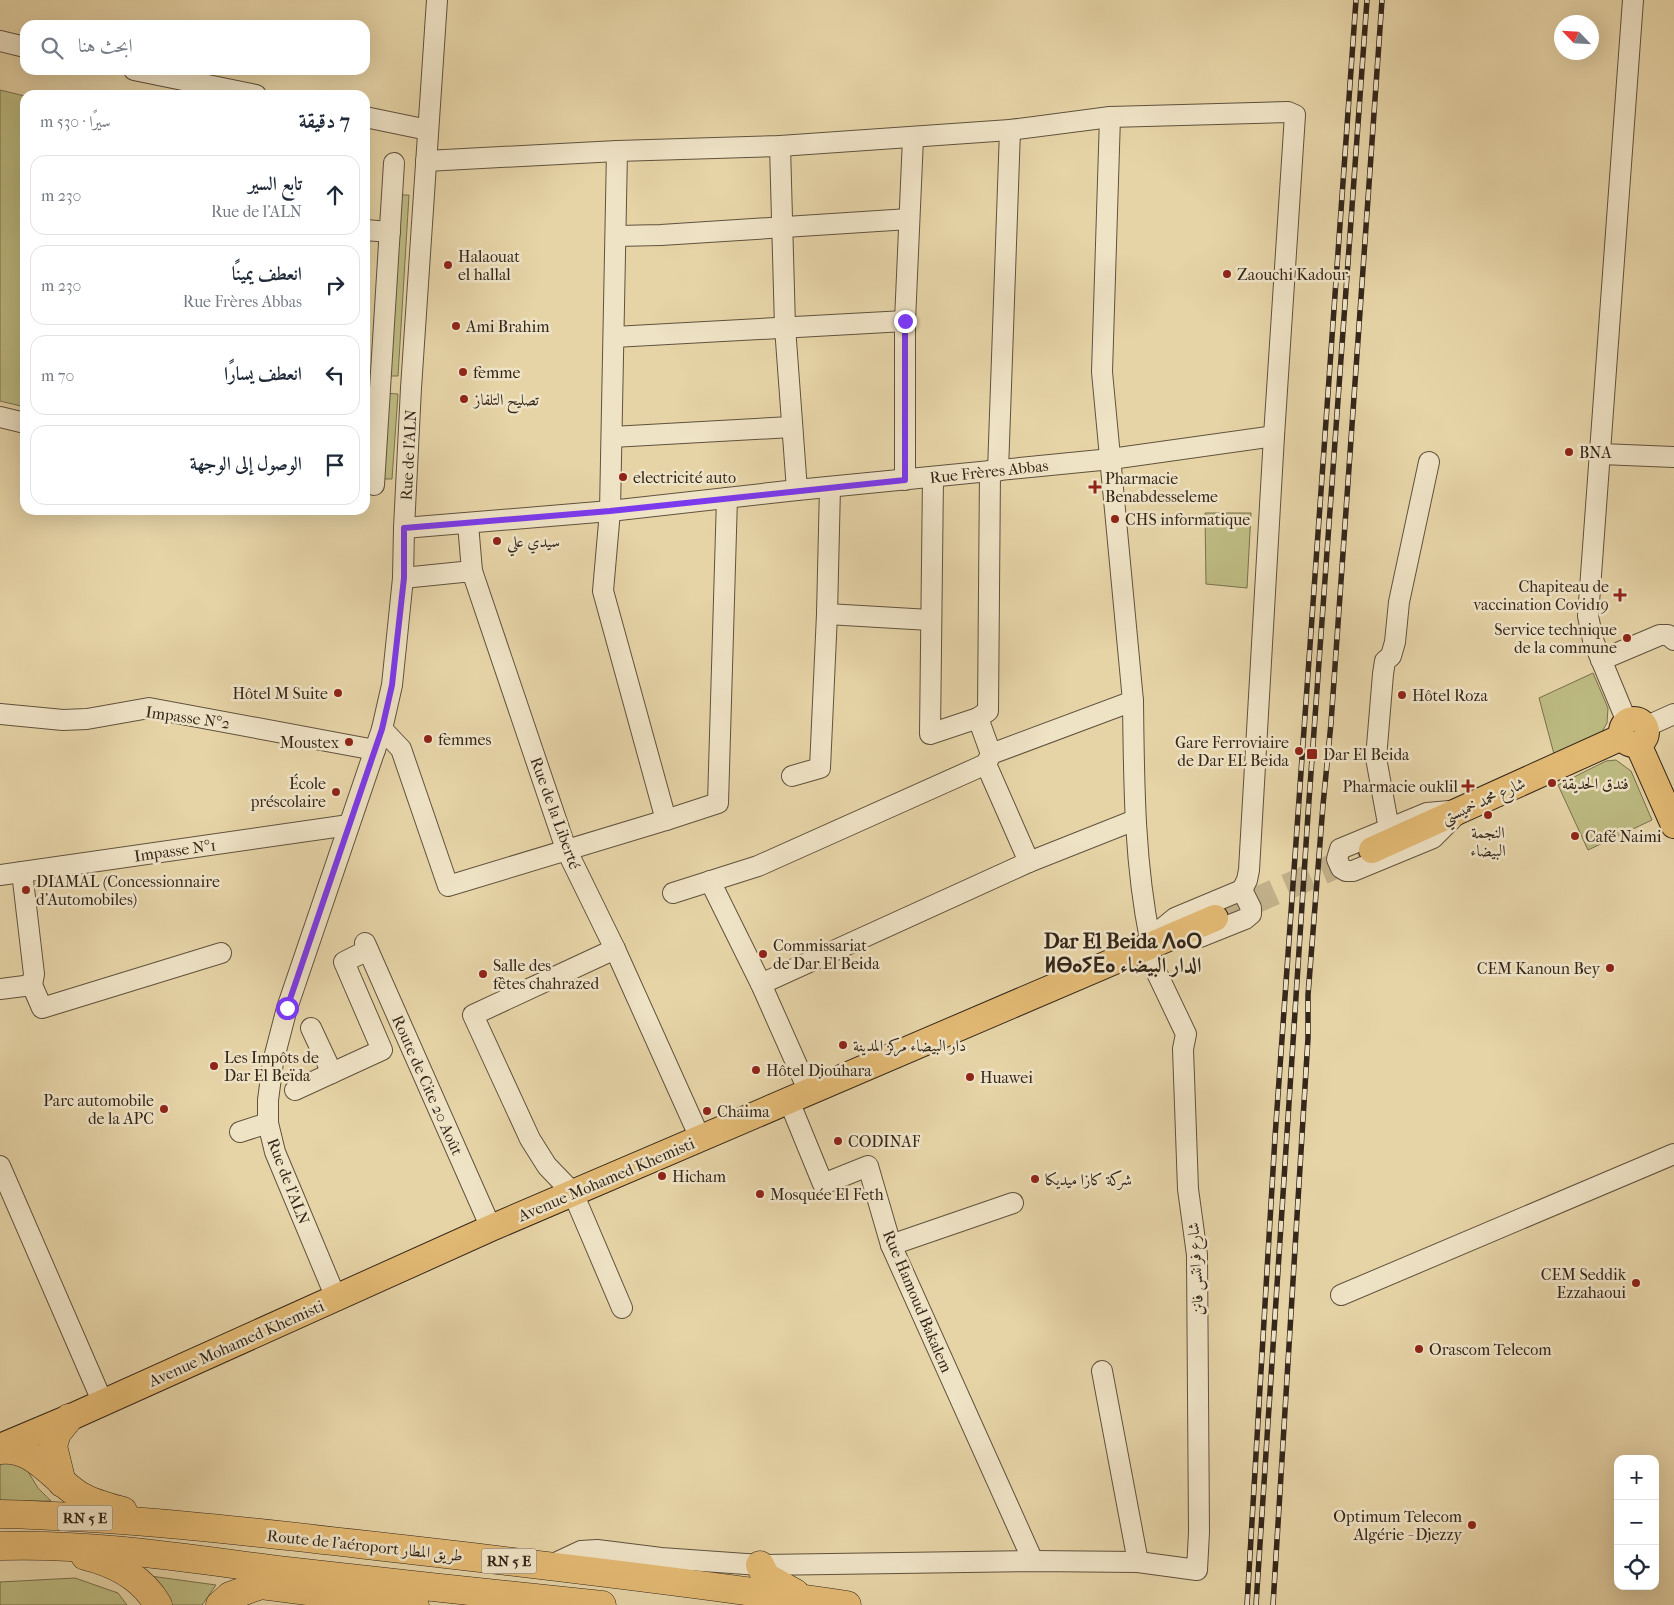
<!DOCTYPE html>
<html lang="ar">
<head>
<meta charset="utf-8">
<style>
	:root { --surface:#fff; --page:#f6f6f7; --text:#1f2937; --muted:#747a83; --line:#e0e1e3 }
	body { margin:0; font-family:"IM FELL French Canon",Amiri,"Noto Sans Tifinagh",serif; background:var(--page); color:var(--text); direction:rtl }
	.controls { position:absolute; right:15px; bottom:15px; display:grid; overflow:hidden; border-radius:10px; box-shadow:0 5px 20px #0002 }
	.controls button { width:45px; height:45px; display:grid; place-items:center; padding:0; border:0; border-bottom:1px solid var(--line); background:var(--surface); color:var(--text); font:25px sans-serif }
	.compass { position:absolute; left:1554px; top:15px; width:45px; height:45px; border-radius:50%; background:var(--surface); box-shadow:0 5px 20px #0002; rotate:295deg }
	.stop { position:absolute; width:15px; height:15px; margin:-11px; border:4px solid #7c3aed; border-radius:50%; background:#fff }
	.stop.end { background:#7c3aed; border-color:#fff; box-shadow:0 1px 5px #0008 }
	.list { margin:0; padding:0; list-style:none }
	h2 { display:flex; justify-content:space-between; align-items:center; height:65px; margin:0; padding:0 20px; font-size:21px }
	h2 small { font-size:16px; font-weight:400; color:var(--muted) }
	.list li { display:grid; grid-template-columns:32px 1fr auto; gap:15px; align-items:center; box-sizing:border-box; height:80px; margin:0 10px 10px; padding:0 10px; border:1px solid var(--line); border-radius:15px }
	.list b { display:block; font-size:19px; white-space:nowrap }
	.list p { margin:0; font-size:16px; white-space:nowrap; color:var(--muted) }
	.list em { font-size:16px; font-style:normal; color:var(--muted) }
	.icon { flex:none; width:28px; height:28px; fill:none; stroke:currentColor; stroke-width:2; stroke-linecap:round; stroke-linejoin:round }
	.map { position:relative; flex:none; width:1674px; height:1605px; overflow:hidden; direction:ltr }
	.search { position:absolute; background:var(--surface); box-shadow:0 5px 20px #0002; left:20px; top:20px; width:350px; height:55px; display:flex; align-items:center; gap:12px; box-sizing:border-box; padding:0 18px; border-radius:15px; color:var(--muted); font-size:19px }
	.panel { position:absolute; background:var(--surface); box-shadow:0 5px 20px #0002; left:20px; top:90px; width:350px; height:425px; border-radius:15px; direction:rtl }
	.map>svg:first-child { display:block }
	.green { fill:#bdbb82; stroke:#78704e }
	.lines { fill:none; stroke-linecap:round; stroke-linejoin:round }
	.major-tunnel { stroke:#c2b18b; stroke-width:26; stroke-dasharray:26 13; stroke-linecap:butt }
	.minor-casing { stroke:#60523d; stroke-width:22 }
	.major-casing { stroke:#34261a; stroke-width:28 }
	.highway-casing { stroke:#34261a; stroke-width:29 }
	.minor { stroke:#efe3c6; stroke-width:20 }
	.major { stroke:#e3ba74; stroke-width:26 }
	.highway { stroke:#e3ba74; stroke-width:28 }
	.rail-casing { stroke:#34261a; stroke-width:5.5 }
	.rail { stroke:#efe3c6; stroke-width:4; stroke-dasharray:11; stroke-linecap:butt }
	.route { stroke:#7c3aed; stroke-width:6 }
	.poi-dot { fill:#8f2418; stroke:#efe3c6; stroke-width:2 }
	.labels { text-anchor:middle; stroke-width:5; stroke-linejoin:round; paint-order:stroke }
	.shield { fill:#efe3c6; stroke:#6c5f4e; stroke-width:1 }
	.shield-label { font-size:15px; font-weight:bold; fill:#34261a }
	.poi-label { font-size:16px; fill:#34261a; stroke:#efe3c6; text-anchor:start }
	.street-label { font-size:16px; fill:#34261a; stroke:#efe3c6 }
	.district-label { font-size:21px; font-weight:bold; fill:#34261a; stroke:#efe3c6 }
</style>
</head>
<body>
<div class="map">
<svg width="1674" height="1605" viewBox="0 0 1674 1605">
	<rect width="100%" height="100%" fill="#e6d4a7"/>
	<filter id="stains"><feTurbulence type="fractalNoise" baseFrequency=".004" numOctaves="4"/><feColorMatrix values="0 0 0 0 .2 0 0 0 0 .09 0 0 0 0 .02 0 0 0 .5 -.17"/></filter>
	<radialGradient id="worn" r=".72"><stop offset=".6" stop-color="#630" stop-opacity="0"/><stop offset="1" stop-color="#630" stop-opacity=".3"/></radialGradient>
	<g class="green">
		<path d="M0,90L25,96V407L0,401Z"/>
		<path d="M397,195H409L398,376H386Z"/>
		<path d="M384,393L398,394L392,479H379Z"/>
		<path d="M1205,513H1251L1247,588L1206,584Z"/>
		<path d="M1593,673L1608,708L1607,723L1600,735L1554,754L1539,698Z"/>
		<path d="M1616,760L1631,771L1652,820L1588,850L1558,785L1606,761Z"/>
		<path d="M6,1457L27,1470L38,1488L51,1501H0V1460Z"/>
		<path d="M150,1576L216,1585L202,1605H169Z"/>
		<path d="M75,1578L118,1593L127,1605H0V1582Z"/>
	</g>
	<g class="lines">
		<path class="major-tunnel" d="M1215,918L1372,850"/>
		<g class="minor-casing">
			<g id="minor">
				<path d="M0,41L25,47"/>
				<path d="M134,70L256,95"/>
				<path d="M365,117L428,130"/>
				<path d="M780,146L785,327L797,490"/>
				<path d="M426,161L617,151L780,146L1010,130L1110,117L1288,112L1295,115L1274,436L1249,870L1247,880L1242,890L1175,918L1147,941"/>
				<path d="M365,230L390,232"/>
				<path d="M617,236L661,235L909,219"/>
				<path d="M614,337L905,321"/>
				<path d="M0,417L25,423"/>
				<path d="M612,437L791,427"/>
				<path d="M1601,454L1674,457"/>
				<path d="M998,471L1010,130"/>
				<path d="M933,477L930,734L978,718L988,711L990,471"/>
				<path d="M905,480V321L913,138"/>
				<path d="M374,485L394,163"/>
				<path d="M468,524L472,571"/>
				<path d="M404,528L610,511L797,490L1111,459L1274,436"/>
				<path d="M403,578L472,571L566,849L615,949L700,1138"/>
				<path d="M827,614L930,620"/>
				<path d="M1601,660L1660,635H1668L1674,640"/>
				<path d="M1133,701C1134,781 1134,860 1150,939"/>
				<path d="M0,714L63,720L87,719L149,708L375,750"/>
				<path d="M978,718L991,754"/>
				<path d="M1627,722L1593,640L1588,616L1633,0"/>
				<path d="M1645,727L1674,714"/>
				<path d="M382,729L401,749L448,886L666,820L603,591L610,511L617,151"/>
				<path d="M986,764L1029,862"/>
				<path d="M792,776L820,768L827,614L830,487"/>
				<path d="M1461,810L1433,838L1353,871H1346L1341,868L1337,859L1340,849L1427,813Z"/>
				<path d="M666,820L718,803L727,498"/>
				<path d="M1389,829L1376,758L1383,674L1385,661L1391,656L1395,642L1399,602L1429,462"/>
				<path d="M22,872L34,974L32,985L42,1008L221,953"/>
				<path d="M0,875L349,825"/>
				<path d="M710,881L761,984L809,1092"/>
				<path d="M673,893L758,866L986,764L991,754L1133,701L1102,372L1110,117"/>
				<path d="M1200,937L1245,919L1251,914V908L1242,890"/>
				<path d="M365,943L491,1228"/>
				<path d="M615,949L473,1015L530,1139L547,1166L573,1193L622,1308"/>
				<path d="M761,984L1029,862L1135,820"/>
				<path d="M0,989L32,985"/>
				<path d="M311,1028L332,1073"/>
				<path d="M295,1090L382,1050L344,962L368,950"/>
				<path d="M789,1101L823,1184L868,1166L891,1245L1033,1561"/>
				<path d="M240,1132L268,1123"/>
				<path d="M0,1166L103,1403"/>
				<path d="M891,1245L1013,1203"/>
				<path d="M1341,1295L1674,1154"/>
				<path d="M336,1298L275,1152L268,1123V1100L273,1062L287,1008L382,729L392,685L403,578L404,528L411,388L437,0"/>
				<path d="M1102,1371L1138,1562"/>
				<path d="M549,1566L581,1551L597,1550L661,1558L760,1565L1033,1561L1138,1562L1197,1570L1199,1532L1197,1255L1188,1189L1183,1049L1186,1034L1145,948"/>
			</g>
		</g>
		<g class="major-casing">
			<g id="major">
				<circle cx="1634" cy="732" r="12"/>
				<path d="M1638,744L1674,825"/>
				<path d="M1372,850L1622,737"/>
				<path d="M0,1447L69,1418L491,1228L1215,918"/>
			</g>
		</g>
		<g class="highway-casing">
			<g id="highway">
				<path d="M0,1450C34,1446 52,1478 79,1495C92,1503 108,1507 123,1511"/>
				<path d="M62,1483L53,1446L57,1433L69,1418"/>
				<path d="M0,1514C123,1517 245,1531 367,1545C527,1563 687,1582 847,1605"/>
				<path d="M0,1546C96,1543 191,1559 286,1571C391,1583 497,1594 602,1605"/>
				<path d="M85,1556C114,1563 143,1578 158,1605"/>
				<path d="M760,1565L766,1577L795,1593"/>
				<path d="M220,1605L230,1596L261,1585L415,1605"/>
			</g>
		</g>
		<use href="#minor" class="minor"/>
		<use href="#major" class="major"/>
		<use href="#highway" class="highway"/>
		<g class="rail-casing">
			<g id="rail">
				<path d="M1247,1605L1275,1137L1356,0"/>
				<path d="M1256,1605L1308,814L1367,0"/>
				<path d="M1273,1605L1308,1038V995L1323,805L1331,723L1382,0"/>
			</g>
		</g>
		<use href="#rail" class="rail"/>
	</g>
	<g class="lines">
		<path class="route" d="M287,1008L382,729L392,685L404,578V528L610,511L905,480V321"/>
	</g>
	<g class="poi-dot">
		<circle cx="448" cy="265" r="5"/>
		<circle cx="1227" cy="274" r="5"/>
		<circle cx="456" cy="326" r="5"/>
		<circle cx="463" cy="372" r="5"/>
		<circle cx="464" cy="399" r="5"/>
		<circle cx="1569" cy="452" r="5"/>
		<circle cx="623" cy="477" r="5"/>
		<path d="M1092.5 479.5h5v5h5v5h-5v5h-5v-5h-5v-5h5z"/>
		<circle cx="1115" cy="519" r="5"/>
		<circle cx="497" cy="541" r="5"/>
		<path d="M1617.5 587.5h5v5h5v5h-5v5h-5v-5h-5v-5h5z"/>
		<circle cx="1627" cy="638" r="5"/>
		<circle cx="338" cy="693" r="5"/>
		<circle cx="1402" cy="695" r="5"/>
		<circle cx="428" cy="739" r="5"/>
		<circle cx="349" cy="742" r="5"/>
		<circle cx="1299" cy="751" r="5"/>
		<rect x="1306" y="748" width="12" height="12" rx="2.5"/>
		<circle cx="1552" cy="783" r="5"/>
		<path d="M1465.5 778.5h5v5h5v5h-5v5h-5v-5h-5v-5h5z"/>
		<circle cx="336" cy="792" r="5"/>
		<circle cx="1488" cy="815" r="5"/>
		<circle cx="1575" cy="836" r="5"/>
		<circle cx="26" cy="890" r="5"/>
		<circle cx="763" cy="954" r="5"/>
		<circle cx="1610" cy="968" r="5"/>
		<circle cx="483" cy="974" r="5"/>
		<circle cx="843" cy="1045" r="5"/>
		<circle cx="214" cy="1066" r="5"/>
		<circle cx="756" cy="1070" r="5"/>
		<circle cx="970" cy="1077" r="5"/>
		<circle cx="164" cy="1109" r="5"/>
		<circle cx="707" cy="1111" r="5"/>
		<circle cx="838" cy="1141" r="5"/>
		<circle cx="662" cy="1176" r="5"/>
		<circle cx="1035" cy="1179" r="5"/>
		<circle cx="760" cy="1194" r="5"/>
		<circle cx="1636" cy="1283" r="5"/>
		<circle cx="1419" cy="1349" r="5"/>
		<circle cx="1472" cy="1525" r="5"/>
	</g>
	<g class="labels">
		<g class="shield">
			<rect x="57.5" y="1505.5" width="55" height="25" rx="4"/>
			<rect x="481.5" y="1548.5" width="55" height="25" rx="4"/>
		</g>
		<g class="shield-label">
			<text x="85" y="1523">RN 5 E</text>
			<text x="509" y="1566">RN 5 E</text>
		</g>
		<g class="poi-label">
			<text x="458" y="262">Halaouat<tspan x="458" dy="18">el hallal</tspan></text>
			<text x="1237" y="280">Zaouchi Kadour</text>
			<text x="466" y="332">Ami Brahim</text>
			<text x="473" y="378">femme</text>
			<text x="474" y="405">تصليح التلفاز</text>
			<text x="1579" y="458">BNA</text>
			<text x="633" y="483">electricité auto</text>
			<text x="1105" y="484">Pharmacie<tspan x="1105" dy="18">Benabdesseleme</tspan></text>
			<text x="1125" y="525">CHS informatique</text>
			<text x="507" y="547">سيدي علي</text>
			<text x="1609" y="592" text-anchor="end">Chapiteau de<tspan x="1609" dy="18">vaccination Covid19</tspan></text>
			<text x="1617" y="635" text-anchor="end">Service technique<tspan x="1617" dy="18">de la commune</tspan></text>
			<text x="328" y="699" text-anchor="end">Hôtel M Suite</text>
			<text x="1412" y="701">Hôtel Roza</text>
			<text x="438" y="745">femmes</text>
			<text x="339" y="748" text-anchor="end">Moustex</text>
			<text x="1289" y="748" text-anchor="end">Gare Ferroviaire<tspan x="1289" dy="18">de Dar EL Beida</tspan></text>
			<text x="1323" y="760">Dar El Beida</text>
			<text x="326" y="789" text-anchor="end">École<tspan x="326" dy="18">préscolaire</tspan></text>
			<text x="1562" y="789">فندق الحديقة</text>
			<text x="1458" y="792" text-anchor="end">Pharmacie ouklil</text>
			<text x="1488" y="838" text-anchor="middle">النجمة<tspan x="1488" dy="18">البيضاء</tspan></text>
			<text x="1585" y="842">Café Naimi</text>
			<text x="36" y="887">DIAMAL (Concessionnaire<tspan x="36" dy="18">d'Automobiles)</tspan></text>
			<text x="773" y="951">Commissariat<tspan x="773" dy="18">de Dar El Beida</tspan></text>
			<text x="493" y="971">Salle des<tspan x="493" dy="18">fêtes chahrazed</tspan></text>
			<text x="1600" y="974" text-anchor="end">CEM Kanoun Bey</text>
			<text x="853" y="1051">دار البيضاء مركز المدينة</text>
			<text x="224" y="1063">Les Impôts de<tspan x="224" dy="18">Dar El Beïda</tspan></text>
			<text x="766" y="1076">Hôtel Djouhara</text>
			<text x="980" y="1083">Huawei</text>
			<text x="154" y="1106" text-anchor="end">Parc automobile<tspan x="154" dy="18">de la APC</tspan></text>
			<text x="717" y="1117">Chaima</text>
			<text x="848" y="1147">CODINAF</text>
			<text x="672" y="1182">Hicham</text>
			<text x="1045" y="1185">شركة كازا ميديكا</text>
			<text x="770" y="1200">Mosquée El Feth</text>
			<text x="1626" y="1280" text-anchor="end">CEM Seddik<tspan x="1626" dy="18">Ezzahaoui</tspan></text>
			<text x="1429" y="1355">Orascom Telecom</text>
			<text x="1462" y="1522" text-anchor="end">Optimum Telecom<tspan x="1462" dy="18">Algérie - Djezzy</tspan></text>
		</g>
		<g class="street-label">
			<text transform="translate(408 455) rotate(-87)" y="6">Rue de l'ALN</text>
			<text transform="translate(989 471) rotate(-6)" y="6">Rue Frères Abbas</text>
			<text transform="translate(188 717) rotate(8)" y="6">Impasse N°2</text>
			<text transform="translate(1483 800) rotate(-24)" y="6">شارع محمد خميستي</text>
			<text transform="translate(556 813) rotate(70)" y="6">Rue de la Liberté</text>
			<text transform="translate(175 850) rotate(-8)" y="6">Impasse N°1</text>
			<text transform="translate(428 1085) rotate(66)" y="6">Route de Cite 20 Août</text>
			<text transform="translate(606 1179) rotate(-23)" y="6">Avenue Mohamed Khemisti</text>
			<text transform="translate(289 1181) rotate(69)" y="6">Rue de l'ALN</text>
			<text transform="translate(1195 1269) rotate(-93)" y="6">شارع فرانتس فانن</text>
			<text transform="translate(918 1301) rotate(67)" y="6">Rue Hamoud Bakalem</text>
			<text transform="translate(236 1343) rotate(-24)" y="6">Avenue Mohamed Khemisti</text>
			<text transform="translate(365 1545) rotate(6)" y="6">Route de l'aéroport طريق المطار</text>
		</g>
		<g class="district-label">
			<text x="1123" y="948">Dar El Beida ⴷⴰⵔ<tspan x="1123" dy="24">ⵍⴱⴰⵢⴹⴰ الدار البيضاء</tspan></text>
		</g>
	</g>
	<rect width="100%" height="100%" filter="url(#stains)"/>
	<rect width="100%" height="100%" fill="url(#worn)"/>
</svg>
<div class="controls">
<button>+</button>
<button>−</button>
<button><svg class="icon" aria-label="locate" viewBox="0 0 24 24"><circle cx="12" cy="12" r="6"/><path d="M12 2v4M12 18v4M2 12h4M18 12h4"/></svg></button>
</div>
<svg class="compass" viewBox="-18 -18 36 36"><path d="M0-13l5 13h-10z" fill="#e53935"/><path d="M0 13l5-13h-10z" fill="#747a83"/></svg>
<div class="stop" style="left:287px;top:1008px"></div>
<div class="stop end" style="left:905px;top:321px"></div>
<div class="search"><svg class="icon" aria-label="search" viewBox="0 0 24 24"><circle cx="10" cy="10" r="6"/><path d="M15 15l6 6"/></svg>ابحث هنا</div>
<section class="panel">
<h2>7 دقيقة<small>سيرًا · 530 m</small></h2>
<ul class="list">
<li><svg class="icon" aria-label="ahead" viewBox="0 0 24 24"><path d="M12 20V5M6 11l6-6 6 6"/></svg><div><b>تابع السير</b><p>Rue de l'ALN</p></div><em>230 m</em></li>
<li><svg class="icon" aria-label="right" viewBox="0 0 24 24"><path d="M7 20v-9h11M14 6l5 5-5 5"/></svg><div><b>انعطف يمينًا</b><p>Rue Frères Abbas</p></div><em>230 m</em></li>
<li><svg class="icon" aria-label="left" viewBox="0 0 24 24"><path d="M17 20v-9H6M10 6l-5 5 5 5"/></svg><div><b>انعطف يسارًا</b></div><em>70 m</em></li>
<li><svg class="icon" aria-label="arrive" viewBox="0 0 24 24"><path d="M6 21V4h12l-3 4 3 4H6"/></svg><div><b>الوصول إلى الوجهة</b></div></li>
</ul>
</section>
</div>
</body>
</html>
